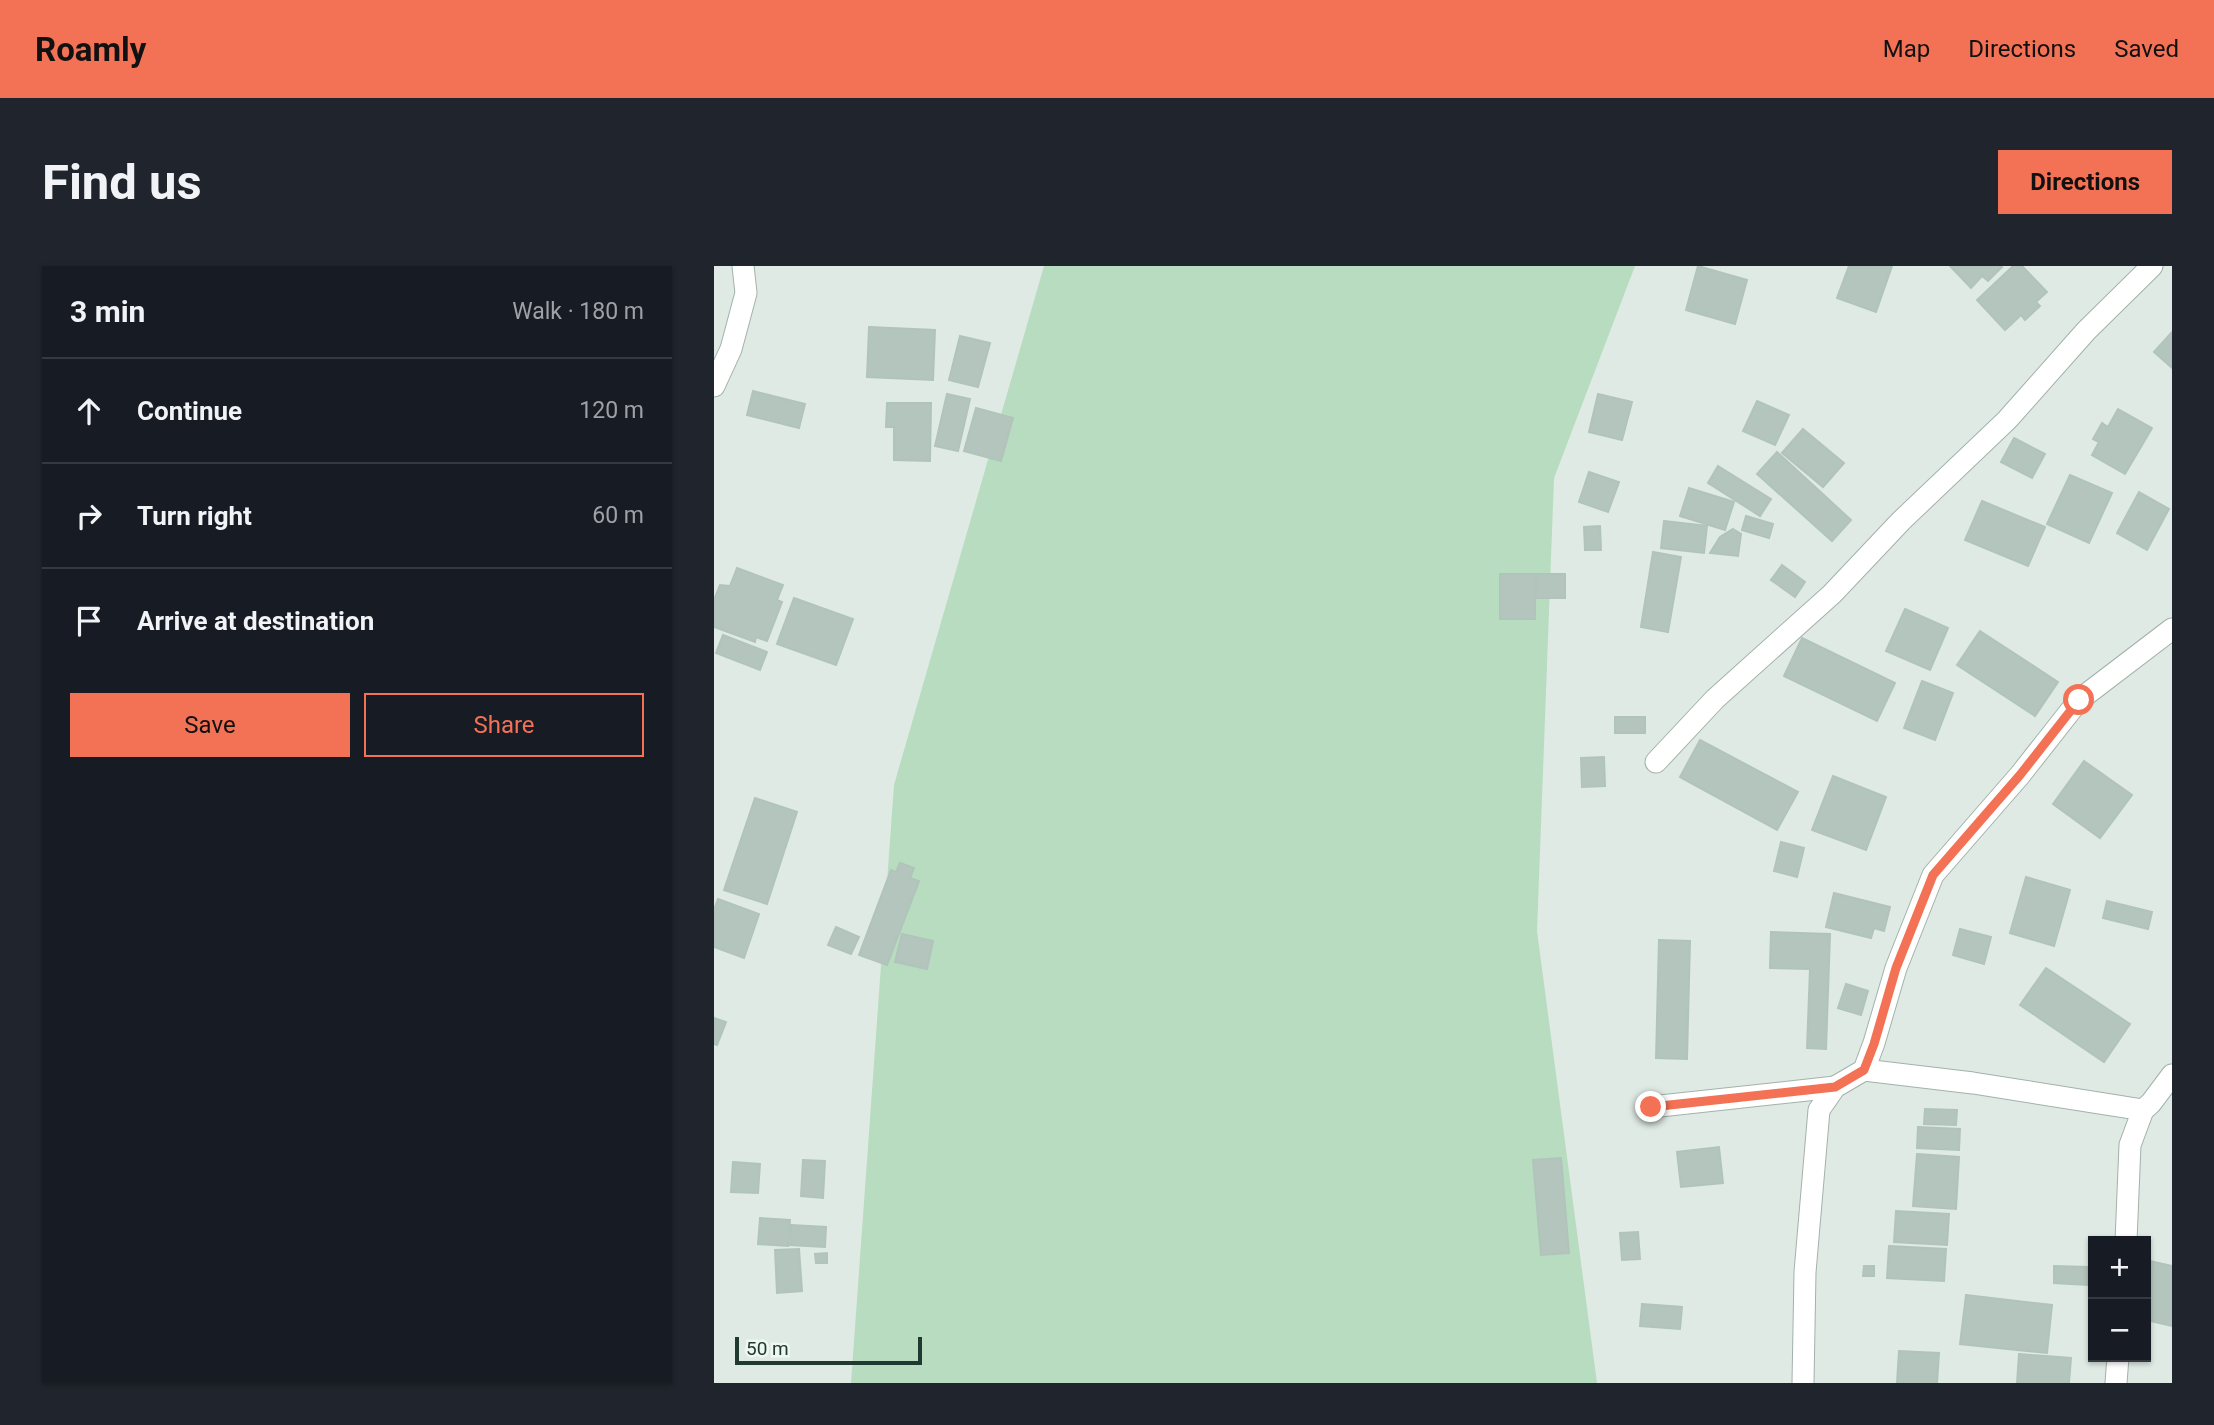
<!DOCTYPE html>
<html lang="en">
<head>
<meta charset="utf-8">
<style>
	:root { --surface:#171b24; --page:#20242c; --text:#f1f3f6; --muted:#9ea1a6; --line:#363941; --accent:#f37154 }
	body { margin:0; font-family:Roboto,sans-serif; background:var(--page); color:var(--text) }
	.controls { position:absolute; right:21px; bottom:21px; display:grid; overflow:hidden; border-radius:0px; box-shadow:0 2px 5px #0004 }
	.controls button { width:63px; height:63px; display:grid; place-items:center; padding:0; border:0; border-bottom:2px solid var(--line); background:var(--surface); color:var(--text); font:35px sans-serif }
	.scale { position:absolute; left:21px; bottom:18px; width:187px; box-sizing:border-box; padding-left:7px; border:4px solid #203a31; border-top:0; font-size:19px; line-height:24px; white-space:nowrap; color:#203a31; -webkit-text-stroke:5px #eff7f2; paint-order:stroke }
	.stop { position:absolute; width:21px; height:21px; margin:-16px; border:5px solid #f37154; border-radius:50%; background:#fff }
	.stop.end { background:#f37154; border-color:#fff; box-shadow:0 2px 7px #0008 }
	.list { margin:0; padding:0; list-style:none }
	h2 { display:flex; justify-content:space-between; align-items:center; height:91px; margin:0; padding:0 28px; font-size:30px }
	h2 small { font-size:23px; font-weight:400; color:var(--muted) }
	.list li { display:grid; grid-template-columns:46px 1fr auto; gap:21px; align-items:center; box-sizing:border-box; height:105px; padding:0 28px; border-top:2px solid var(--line) }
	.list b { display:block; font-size:26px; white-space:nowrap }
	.list em { font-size:23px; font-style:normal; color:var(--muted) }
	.actions { display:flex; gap:14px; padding:21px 28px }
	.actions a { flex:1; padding:16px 0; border:2px solid var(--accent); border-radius:0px; text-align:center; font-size:24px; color:var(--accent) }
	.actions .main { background:var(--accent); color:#111 }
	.icon { flex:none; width:38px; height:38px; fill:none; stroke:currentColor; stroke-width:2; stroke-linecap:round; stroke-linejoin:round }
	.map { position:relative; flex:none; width:1458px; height:1117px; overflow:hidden; border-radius:0px }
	header { display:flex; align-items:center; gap:42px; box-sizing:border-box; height:98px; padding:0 35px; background:var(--accent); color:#111 }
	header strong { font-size:33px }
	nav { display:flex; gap:38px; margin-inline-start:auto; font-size:24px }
	.intro { display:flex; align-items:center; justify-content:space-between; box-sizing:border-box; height:168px; padding:0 42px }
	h1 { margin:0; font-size:49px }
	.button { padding:18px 32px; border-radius:0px; background:var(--accent); color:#111; font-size:24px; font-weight:700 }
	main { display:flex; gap:42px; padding:0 42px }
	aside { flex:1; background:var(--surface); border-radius:0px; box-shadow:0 2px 5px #0004 }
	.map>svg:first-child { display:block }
	.green { fill:#b7dcbf }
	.building { fill:#b4c5bd; stroke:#b1c4bb; stroke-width:2 }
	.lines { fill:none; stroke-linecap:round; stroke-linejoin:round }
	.street-casing { stroke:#a2b2ab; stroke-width:23 }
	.street { stroke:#fff; stroke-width:21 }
	.route { stroke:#f37154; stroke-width:9 }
</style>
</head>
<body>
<header>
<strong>Roamly</strong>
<nav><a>Map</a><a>Directions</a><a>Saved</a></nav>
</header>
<div class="intro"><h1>Find us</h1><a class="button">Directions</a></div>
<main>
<aside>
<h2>3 min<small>Walk · 180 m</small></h2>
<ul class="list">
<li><svg class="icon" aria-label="ahead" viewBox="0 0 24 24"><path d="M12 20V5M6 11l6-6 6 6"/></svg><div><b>Continue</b></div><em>120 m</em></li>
<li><svg class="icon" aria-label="right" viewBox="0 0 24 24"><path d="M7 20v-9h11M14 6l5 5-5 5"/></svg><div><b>Turn right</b></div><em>60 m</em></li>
<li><svg class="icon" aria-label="arrive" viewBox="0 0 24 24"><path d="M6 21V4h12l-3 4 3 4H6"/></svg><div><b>Arrive at destination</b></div></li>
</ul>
<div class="actions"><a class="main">Save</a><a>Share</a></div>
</aside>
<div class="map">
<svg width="1458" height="1117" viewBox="0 0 1458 1117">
	<rect width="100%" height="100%" fill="#dfeae4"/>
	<path class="green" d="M330,0H921L840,212L823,665L883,1117H137L180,519Z"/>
	<g class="building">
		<path d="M984,0L1033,14L1021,58L972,44Z"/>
		<path d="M1135,0H1178L1162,46L1123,32Z"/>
		<path d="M1236,0H1287L1288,1L1274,15L1268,10L1257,22Z"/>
		<path d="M1299,0H1308L1333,26L1322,36L1326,40L1311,54L1307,49L1291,64L1263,34Z"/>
		<path d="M155,61L221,64L219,114L153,111Z"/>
		<path d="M1458,66V102L1440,86Z"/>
		<path d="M246,70L276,77L264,121L235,114Z"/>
		<path d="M39,125L91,138L85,162L33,149Z"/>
		<path d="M233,128L256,133L244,185L221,180Z"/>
		<path d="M884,128L918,136L908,174L875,166Z"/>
		<path d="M1043,135L1075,149L1061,179L1029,165Z"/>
		<path d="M173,137H217L216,195L180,194V161H172Z"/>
		<path d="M262,142L299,152L287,195L250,185Z"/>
		<path d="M1404,143L1438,162L1411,208L1378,189L1385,176L1379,173L1388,157L1394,161Z"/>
		<path d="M1089,163L1130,197L1109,221L1068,187Z"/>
		<path d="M1300,172L1331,188L1318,212L1287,196Z"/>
		<path d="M1063,186L1137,254L1118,275L1043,208Z"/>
		<path d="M1004,200L1057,233L1046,250L994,217Z"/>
		<path d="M875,206L905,216L894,246L865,236Z"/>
		<path d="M1356,209L1398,227L1375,277L1333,258Z"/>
		<path d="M975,222L1020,236L1011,264L966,250Z"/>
		<path d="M1425,226L1455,243L1433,284L1403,267Z"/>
		<path d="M1268,235L1331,261L1314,300L1251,274Z"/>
		<path d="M1032,250L1059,258L1055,272L1028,264Z"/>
		<path d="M950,255L993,260L990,287L947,282Z"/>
		<path d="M886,260L887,284H871L870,261Z"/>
		<path d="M1019,263L1027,268L1024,290L996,287L1006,271Z"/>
		<path d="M939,286L967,291L954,366L927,361Z"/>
		<path d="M1068,299L1091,316L1081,331L1057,314Z"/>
		<path d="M23,302L69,319L63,334L68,336L53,375L42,371L41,376L0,361V334L6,319L16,320Z"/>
		<rect x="786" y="308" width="35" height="45"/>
		<rect x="822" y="308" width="29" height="24"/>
		<path d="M80,332L139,353L122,399L63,378Z"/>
		<path d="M1191,343L1234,362L1216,404L1172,385Z"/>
		<path d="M1266,365L1344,416L1321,450L1243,399Z"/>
		<path d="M9,369L53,386L46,404L2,387Z"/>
		<path d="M1088,372L1181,417L1163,455L1070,410Z"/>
		<path d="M1208,415L1239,427L1221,474L1190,462Z"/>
		<rect x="901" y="451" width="30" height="16"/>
		<path d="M986,474L1084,526L1063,564L966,511Z"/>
		<path d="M890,491L891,520L868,521L867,492Z"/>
		<path d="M1370,495L1418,529L1386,572L1339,538Z"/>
		<path d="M1119,510L1172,531L1152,584L1098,564Z"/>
		<path d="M41,532L83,546L53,638L10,624Z"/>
		<path d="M1067,576L1090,582L1083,611L1060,605Z"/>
		<path d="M186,597L200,602L196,612L205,615L173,699L145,689L177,604L182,606Z"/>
		<path d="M1312,611L1356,624L1340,680L1296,667Z"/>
		<path d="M1120,627L1176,641L1170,665L1160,662L1157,672L1112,661Z"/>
		<path d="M4,633L45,648L30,692L0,681V644Z"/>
		<path d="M1393,635L1438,646L1434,663L1389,652Z"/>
		<path d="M122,661L145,671L137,688L114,679Z"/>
		<path d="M1246,663L1277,671L1270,698L1239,689Z"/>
		<path d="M1057,666L1116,668L1112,783L1093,782L1096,703L1056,702Z"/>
		<path d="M188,668L219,675L213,703L181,696Z"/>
		<path d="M945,674L976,675L973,793L942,792Z"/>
		<path d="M1332,702L1416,758L1390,796L1306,739Z"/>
		<path d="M1132,718L1154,725L1147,749L1124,742Z"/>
		<path d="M0,752L12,756L3,779L0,778Z"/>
		<path d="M1211,843L1243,844L1242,859L1210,858Z"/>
		<path d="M1204,861L1246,863L1245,884L1203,882Z"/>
		<path d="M1005,881L1009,917L967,921L963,886Z"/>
		<path d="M1203,888L1245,891L1242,943L1199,940Z"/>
		<path d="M847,892L855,987L827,989L819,894Z"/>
		<path d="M89,894L111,895L109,932L87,930Z"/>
		<path d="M19,896L46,898L44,927L17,926Z"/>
		<path d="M1182,945L1235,948L1233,979L1180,976Z"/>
		<path d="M46,952L76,954L74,980L44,978Z"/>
		<path d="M77,959L112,961L111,981L76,979Z"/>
		<path d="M924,966L926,993L908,994L906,967Z"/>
		<path d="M1175,980L1232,983L1230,1015L1173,1012Z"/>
		<path d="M85,983L88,1025L63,1027L61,984Z"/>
		<path d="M113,987V997H102L101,988Z"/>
		<path d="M1436,995L1458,1000V1060L1432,1054V1012Z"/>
		<path d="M1150,1000H1160V1010H1149Z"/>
		<path d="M1340,1000L1375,1001L1374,1019L1340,1017Z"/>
		<path d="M1252,1029L1338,1039L1333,1087L1246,1078Z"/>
		<path d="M928,1038L968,1041L966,1063L926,1060Z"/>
		<path d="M1185,1085L1225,1087L1223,1117H1183Z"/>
		<path d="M1305,1088L1357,1092L1355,1117H1303Z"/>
	</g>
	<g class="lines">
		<g class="street-casing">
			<g id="street">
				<path d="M0,120L17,83L32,27L29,0"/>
				<path d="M942,496L1001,433L1118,328L1187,255L1293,154L1372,65L1438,0"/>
				<path d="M1150,804L1259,817L1429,844L1437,837L1458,809"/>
				<path d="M937,841L1121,821"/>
				<path d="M1412,975L1416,879L1429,844"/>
				<path d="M1089,1117L1091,1006L1105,844L1121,821L1150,804L1160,777L1182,702L1219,609L1306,509L1365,434L1458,363"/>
				<path d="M1402,1117L1404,1091"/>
			</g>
		</g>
		<use href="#street" class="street"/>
	</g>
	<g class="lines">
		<path class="route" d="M937,841L1121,821L1150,804L1160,778L1182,702L1219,609L1306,509L1365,434"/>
	</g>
</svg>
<div class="controls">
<button>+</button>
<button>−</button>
</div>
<div class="scale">50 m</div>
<div class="stop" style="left:1365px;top:434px"></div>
<div class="stop end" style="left:937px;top:841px"></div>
</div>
</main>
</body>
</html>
